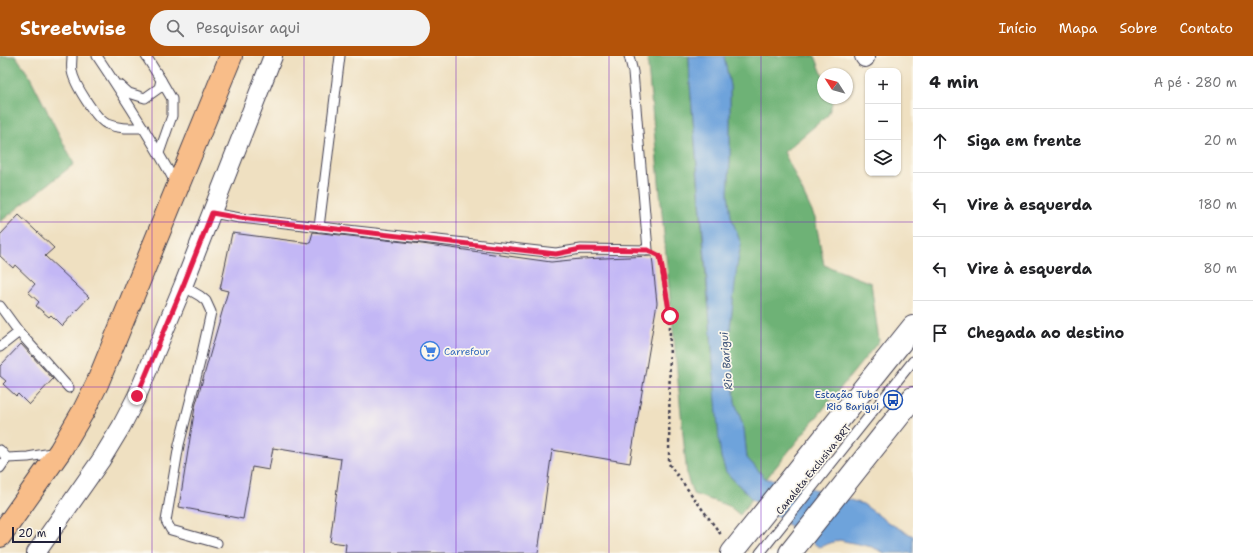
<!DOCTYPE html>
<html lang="pt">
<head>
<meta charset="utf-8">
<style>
	:root { --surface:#fff; --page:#f2f2f2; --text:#202124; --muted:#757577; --line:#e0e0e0; --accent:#b45309 }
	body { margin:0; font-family:"Shantell Sans",sans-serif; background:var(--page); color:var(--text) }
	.controls { position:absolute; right:12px; top:12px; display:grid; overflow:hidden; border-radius:8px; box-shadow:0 1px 3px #0004 }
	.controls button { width:36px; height:36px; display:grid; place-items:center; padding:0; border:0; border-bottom:1px solid var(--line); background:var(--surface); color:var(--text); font:20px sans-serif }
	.compass { position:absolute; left:817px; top:12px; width:36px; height:36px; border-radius:50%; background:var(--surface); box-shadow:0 1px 3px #0004; rotate:306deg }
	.scale { position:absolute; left:12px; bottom:10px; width:49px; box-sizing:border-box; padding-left:4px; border:2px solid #22223b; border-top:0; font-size:11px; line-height:14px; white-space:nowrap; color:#22223b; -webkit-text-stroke:3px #fbf7ec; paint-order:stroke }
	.stop { position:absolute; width:12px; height:12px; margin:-9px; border:3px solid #e11d48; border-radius:50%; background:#fff }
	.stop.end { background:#e11d48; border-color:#fff; box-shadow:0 1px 4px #0008 }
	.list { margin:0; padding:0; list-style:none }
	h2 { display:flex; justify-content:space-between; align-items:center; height:52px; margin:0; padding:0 16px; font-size:17px }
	h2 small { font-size:13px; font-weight:400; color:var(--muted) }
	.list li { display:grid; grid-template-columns:26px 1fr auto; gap:12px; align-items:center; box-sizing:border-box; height:64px; padding:0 16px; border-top:1px solid var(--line) }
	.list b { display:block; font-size:15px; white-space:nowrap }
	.list em { font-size:13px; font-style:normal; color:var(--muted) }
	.icon { flex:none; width:22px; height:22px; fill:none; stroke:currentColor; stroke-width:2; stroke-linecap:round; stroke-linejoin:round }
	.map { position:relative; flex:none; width:913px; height:497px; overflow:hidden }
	header { display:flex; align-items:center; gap:24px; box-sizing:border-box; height:56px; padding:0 20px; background:var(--accent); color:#fff }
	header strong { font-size:19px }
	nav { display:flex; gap:22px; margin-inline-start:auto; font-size:14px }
	.search { width:280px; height:36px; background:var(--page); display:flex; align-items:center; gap:10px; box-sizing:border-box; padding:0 14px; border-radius:22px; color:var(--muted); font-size:15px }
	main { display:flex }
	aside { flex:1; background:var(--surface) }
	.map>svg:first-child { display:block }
	.forest { fill:#6eb276; stroke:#486a58 }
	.water { fill:#6ea3db; stroke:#48628b }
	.building { fill:#c3b7f5 }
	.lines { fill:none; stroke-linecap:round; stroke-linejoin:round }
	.service-casing { stroke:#413e4f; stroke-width:11 }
	.minor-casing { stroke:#413e4f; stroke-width:20 }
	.tertiary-casing { stroke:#413e4f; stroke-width:24 }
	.primary-casing { stroke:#413e4f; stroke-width:24 }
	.path { stroke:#413e4f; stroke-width:2.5; stroke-dasharray:3 3; stroke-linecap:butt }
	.service { stroke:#fff; stroke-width:9 }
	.minor { stroke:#fff; stroke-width:18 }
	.tertiary { stroke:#fff; stroke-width:22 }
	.primary { stroke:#f8bd89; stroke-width:22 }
	.route { stroke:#e11d48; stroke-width:5 }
	.grid { fill:none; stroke:#7b2cbf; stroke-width:1; stroke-opacity:0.55 }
	.labels { text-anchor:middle; stroke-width:3.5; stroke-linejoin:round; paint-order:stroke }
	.shop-label { font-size:10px; fill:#366cbe; stroke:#fbf7ec; text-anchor:start }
	.transit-label { font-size:10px; fill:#164399; stroke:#fbf7ec; text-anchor:end }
	.street-label { font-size:10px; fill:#22223b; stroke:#fbf7ec }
	.water-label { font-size:11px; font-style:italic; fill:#40567b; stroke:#fbf7ec }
</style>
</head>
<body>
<header>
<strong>Streetwise</strong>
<div class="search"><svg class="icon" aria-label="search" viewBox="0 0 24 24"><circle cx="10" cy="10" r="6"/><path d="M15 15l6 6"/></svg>Pesquisar aqui</div>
<nav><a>Início</a><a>Mapa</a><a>Sobre</a><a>Contato</a></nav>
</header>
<main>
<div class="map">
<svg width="913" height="497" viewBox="0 0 913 497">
	<rect width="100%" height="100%" fill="#fbf7ec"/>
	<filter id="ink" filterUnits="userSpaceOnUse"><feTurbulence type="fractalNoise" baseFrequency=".025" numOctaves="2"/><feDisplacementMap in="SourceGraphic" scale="8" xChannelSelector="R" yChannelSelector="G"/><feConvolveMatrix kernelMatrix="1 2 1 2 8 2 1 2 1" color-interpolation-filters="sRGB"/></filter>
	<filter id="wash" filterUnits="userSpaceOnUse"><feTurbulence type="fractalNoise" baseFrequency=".012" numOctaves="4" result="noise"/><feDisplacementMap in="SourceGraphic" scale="16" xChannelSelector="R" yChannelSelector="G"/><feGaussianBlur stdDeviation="0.9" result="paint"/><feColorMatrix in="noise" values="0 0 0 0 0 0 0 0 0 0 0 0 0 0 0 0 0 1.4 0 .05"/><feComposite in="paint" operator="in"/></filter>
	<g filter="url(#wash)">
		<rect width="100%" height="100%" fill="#efe0c1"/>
		<g class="forest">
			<path d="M0,0H16L30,21L74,108L0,166Z"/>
			<path d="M647,0H689L690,29L721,401L726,416L752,443L740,459L729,450L693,438L687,420Z"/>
			<path d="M724,0H815L823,20V42H834L828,59L784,96L815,162L824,209L871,227L879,285L766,423L747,402L744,373L735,346L729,282L737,210L741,188L731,161L728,137L730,105V30Z"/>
		</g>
		<path class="water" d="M689,0H724L730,30V105L728,137L731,161L741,188L737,210L729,282L735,346L744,373L747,402L766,423L784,424L863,448L889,467L913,480V497H885L872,491L839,484L819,491L752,443L726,416L721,401L719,385L705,200L690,29Z"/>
		<g id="blocks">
			<g class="building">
				<path d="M19,159L54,192L45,200L89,241L62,270L51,259L49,261L36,250L39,246L28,236L35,228L15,209L13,212L0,200V179Z"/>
				<path d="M313,176L422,188L551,206L581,203L652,200L657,247L630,407L552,394L538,497H345L346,488L330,486L341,403L273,392L269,414L252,411L243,463L179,451L195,351L228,235L220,233L232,177L310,187Z"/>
				<path d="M21,288L53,323L29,349L18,338L16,340L3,328L6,325L0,320V310Z"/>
			</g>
		</g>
	</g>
	<g filter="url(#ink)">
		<use href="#blocks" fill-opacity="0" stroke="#413e4f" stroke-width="1"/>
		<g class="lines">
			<g class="service-casing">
				<g id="service">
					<path d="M72,0C72,5 71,11 72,15C74,28 96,63 107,68C119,73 131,72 144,72"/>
					<path d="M97,0C125,42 152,84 176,128"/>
					<path d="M120,29L129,37L145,42L159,32L161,24L146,0"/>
					<path d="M159,97L172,60V43L161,24"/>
					<path d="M212,157L240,162L556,197L581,193L648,194L633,16L629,0"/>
					<path d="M319,171L340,0"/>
					<path d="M183,230L200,240L206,245L211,256L200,306L179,389L166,465L171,474L217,487"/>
					<path d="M0,250L19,276L0,291"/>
					<path d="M19,276L69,332"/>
					<path d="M0,394L7,402L28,401L57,396"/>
					<path d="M0,412L7,402"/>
					<path d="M760,497L913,305"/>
				</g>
			</g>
			<g class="minor-casing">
				<g id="minor">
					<path d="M864,0L865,2"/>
					<path d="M36,497L101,404L121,371L137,340L183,230L273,0"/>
				</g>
			</g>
			<g class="tertiary-casing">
				<g id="tertiary">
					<path d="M732,497L913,271"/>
					<path d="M790,497L913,342"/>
				</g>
			</g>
			<g class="primary-casing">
				<path id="primary" d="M0,480L60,395L84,354L97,328L231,0"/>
			</g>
			<path class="path" d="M659,199L670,260L669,408L722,480"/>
			<use href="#service" class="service"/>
			<use href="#minor" class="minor"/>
			<use href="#tertiary" class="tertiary"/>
			<use href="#primary" class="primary"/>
		</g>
	</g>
	<g class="lines" filter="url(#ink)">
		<path class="route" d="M137,340L183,230L212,157L240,162L556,198L581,193L648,194L660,200L670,260"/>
	</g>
	<path class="grid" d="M152,0V497M304,0V497M456,0V497M609,0V497M761,0V497M0,166H913M0,331H913"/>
	<defs>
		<g id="supermarket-ring" transform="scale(1)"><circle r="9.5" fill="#fbf7ec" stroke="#3f7fe0" stroke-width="1.5"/><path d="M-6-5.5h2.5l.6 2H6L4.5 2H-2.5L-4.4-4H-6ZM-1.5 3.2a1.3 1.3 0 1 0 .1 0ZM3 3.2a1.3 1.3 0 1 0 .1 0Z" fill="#3f7fe0"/></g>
		<g id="bus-ring" transform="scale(1)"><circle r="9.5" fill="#fbf7ec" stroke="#1a4fb4" stroke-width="1.5"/><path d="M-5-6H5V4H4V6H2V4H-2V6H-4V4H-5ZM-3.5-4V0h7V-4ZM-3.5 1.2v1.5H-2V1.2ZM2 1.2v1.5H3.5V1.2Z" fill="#1a4fb4"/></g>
	</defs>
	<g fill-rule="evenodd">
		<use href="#supermarket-ring" x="430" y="295"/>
		<use href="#bus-ring" x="893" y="344"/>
	</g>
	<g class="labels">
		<g class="shop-label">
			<text x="444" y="299">Carrefour</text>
		</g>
		<g class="transit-label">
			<text x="879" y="342">Estação Tubo<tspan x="879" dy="12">Rio Barigui</tspan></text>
		</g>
		<g class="street-label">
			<text transform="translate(813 413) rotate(-51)" y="4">Canaleta Exclusiva BRT</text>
		</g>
		<g class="water-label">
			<text transform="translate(726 305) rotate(-95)" y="4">Rio Barigui</text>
		</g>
	</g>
</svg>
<div class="controls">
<button>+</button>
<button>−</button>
<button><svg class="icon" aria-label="layers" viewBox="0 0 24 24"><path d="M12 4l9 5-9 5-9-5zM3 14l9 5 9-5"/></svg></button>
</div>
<svg class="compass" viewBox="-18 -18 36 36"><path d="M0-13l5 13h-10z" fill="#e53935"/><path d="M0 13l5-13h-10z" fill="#757577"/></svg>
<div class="scale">20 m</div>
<div class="stop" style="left:670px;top:260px"></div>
<div class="stop end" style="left:137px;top:340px"></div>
</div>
<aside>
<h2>4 min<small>A pé · 280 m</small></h2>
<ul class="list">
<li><svg class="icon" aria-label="ahead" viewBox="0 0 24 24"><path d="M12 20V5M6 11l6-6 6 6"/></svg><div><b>Siga em frente</b></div><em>20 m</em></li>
<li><svg class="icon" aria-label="left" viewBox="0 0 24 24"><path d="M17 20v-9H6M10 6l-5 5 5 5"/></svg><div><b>Vire à esquerda</b></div><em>180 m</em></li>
<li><svg class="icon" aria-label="left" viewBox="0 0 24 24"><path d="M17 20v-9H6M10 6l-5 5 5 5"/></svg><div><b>Vire à esquerda</b></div><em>80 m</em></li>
<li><svg class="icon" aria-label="arrive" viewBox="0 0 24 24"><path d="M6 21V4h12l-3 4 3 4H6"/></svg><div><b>Chegada ao destino</b></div></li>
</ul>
</aside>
</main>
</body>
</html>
